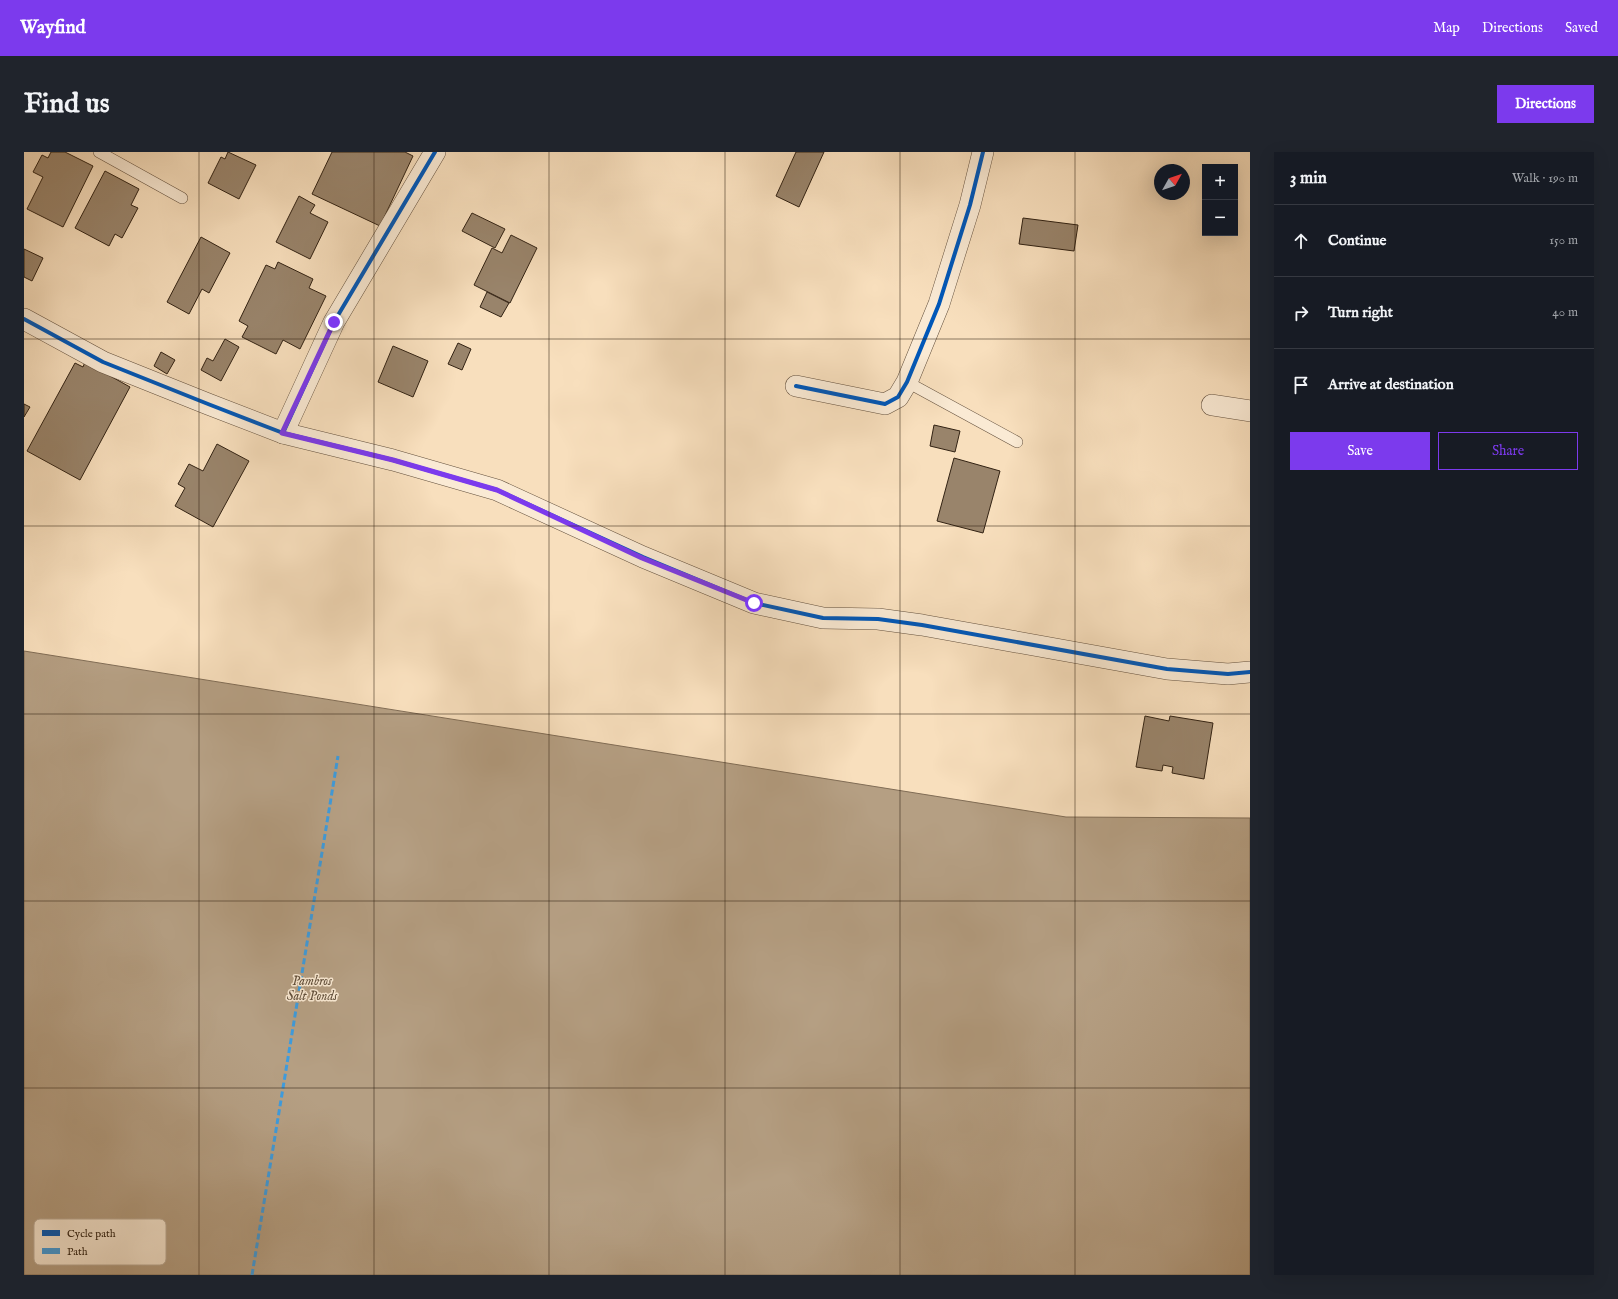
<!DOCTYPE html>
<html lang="en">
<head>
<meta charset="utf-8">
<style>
	:root { --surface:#171b24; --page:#20242c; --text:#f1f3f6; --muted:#9ea1a6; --line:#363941; --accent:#7c3aed }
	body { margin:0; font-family:"IM FELL English",serif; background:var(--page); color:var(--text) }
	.controls { position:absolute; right:12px; top:12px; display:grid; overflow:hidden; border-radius:0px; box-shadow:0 4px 16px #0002 }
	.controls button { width:36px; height:36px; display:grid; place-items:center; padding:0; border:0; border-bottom:1px solid var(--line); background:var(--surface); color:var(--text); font:20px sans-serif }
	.compass { position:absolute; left:1130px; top:12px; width:36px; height:36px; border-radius:50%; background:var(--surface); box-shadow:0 4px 16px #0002; rotate:50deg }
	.stop { position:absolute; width:12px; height:12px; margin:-9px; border:3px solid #7c3aed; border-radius:50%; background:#fff }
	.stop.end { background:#7c3aed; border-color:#fff; box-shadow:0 1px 4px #0008 }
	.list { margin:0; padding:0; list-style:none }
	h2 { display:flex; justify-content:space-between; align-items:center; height:52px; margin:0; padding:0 16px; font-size:17px }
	h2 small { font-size:13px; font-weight:400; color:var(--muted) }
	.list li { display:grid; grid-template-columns:26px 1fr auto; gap:12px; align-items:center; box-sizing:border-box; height:72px; padding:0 16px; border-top:1px solid var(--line) }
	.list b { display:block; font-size:15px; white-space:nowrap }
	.list em { font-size:13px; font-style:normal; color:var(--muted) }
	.actions { display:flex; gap:8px; padding:12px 16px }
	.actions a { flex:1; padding:9px 0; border:1px solid var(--accent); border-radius:0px; text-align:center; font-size:14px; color:var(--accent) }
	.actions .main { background:var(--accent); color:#fff }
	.icon { flex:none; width:22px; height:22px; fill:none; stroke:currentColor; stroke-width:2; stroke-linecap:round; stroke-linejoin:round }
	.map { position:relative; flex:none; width:1226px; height:1123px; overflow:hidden; border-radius:0px }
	header { display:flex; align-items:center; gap:24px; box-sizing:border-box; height:56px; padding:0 20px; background:var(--accent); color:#fff }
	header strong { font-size:19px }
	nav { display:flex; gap:22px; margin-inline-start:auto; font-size:14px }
	.intro { display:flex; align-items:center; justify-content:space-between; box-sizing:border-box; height:96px; padding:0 24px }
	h1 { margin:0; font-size:28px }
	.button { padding:10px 18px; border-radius:0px; background:var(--accent); color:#fff; font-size:14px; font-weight:700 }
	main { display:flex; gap:24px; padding:0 24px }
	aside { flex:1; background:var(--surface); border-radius:0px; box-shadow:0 4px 16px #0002 }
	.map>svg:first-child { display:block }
	.water { fill:#b59f83; stroke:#816d56 }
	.building { fill:#99846b; stroke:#322213 }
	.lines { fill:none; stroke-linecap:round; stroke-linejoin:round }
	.service-casing { stroke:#64513e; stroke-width:12 }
	.minor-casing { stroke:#64513e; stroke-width:22 }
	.service { stroke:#faead4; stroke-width:11 }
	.minor { stroke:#faead4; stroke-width:21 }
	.quiet { stroke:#3e9cde; stroke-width:3; stroke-dasharray:6 3; stroke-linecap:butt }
	.cycleway-casing { stroke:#faead4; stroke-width:6 }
	.cycleway { stroke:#0057b8; stroke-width:4 }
	.route { stroke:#7c3aed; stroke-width:5 }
	.grid { fill:none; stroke:#322213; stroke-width:1; stroke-opacity:0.55 }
	.labels { text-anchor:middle; stroke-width:3; stroke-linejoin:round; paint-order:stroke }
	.water-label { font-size:13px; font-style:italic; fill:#604e3a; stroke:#faead4 }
	.key { fill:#faead4; stroke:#beae9a; stroke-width:1 }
	.key-label { font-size:11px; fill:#322213 }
</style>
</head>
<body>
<header>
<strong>Wayfind</strong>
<nav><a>Map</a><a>Directions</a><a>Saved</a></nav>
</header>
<div class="intro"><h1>Find us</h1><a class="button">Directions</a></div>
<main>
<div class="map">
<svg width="1226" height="1123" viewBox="0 0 1226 1123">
	<rect width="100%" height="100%" fill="#f8dfbd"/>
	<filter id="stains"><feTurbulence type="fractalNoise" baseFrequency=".005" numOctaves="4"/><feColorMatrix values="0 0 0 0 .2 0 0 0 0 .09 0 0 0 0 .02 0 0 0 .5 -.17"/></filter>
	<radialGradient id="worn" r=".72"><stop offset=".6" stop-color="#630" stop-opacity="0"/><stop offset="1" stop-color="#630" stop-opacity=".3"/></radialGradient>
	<path class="water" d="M0,499L1042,665L1226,666V1123H0Z"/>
	<g class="building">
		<path d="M27,0H41L69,14L39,75L3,57L19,25L9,20L18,3L24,6Z"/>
		<path d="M204,0L232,13L215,47L184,31L197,5L201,7Z"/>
		<path d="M308,0H381L389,4L356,74L288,42Z"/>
		<path d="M772,0H800L775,55L752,44Z"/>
		<path d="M81,19L115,37L107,53L114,56L98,86L91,82L85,94L51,76Z"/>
		<path d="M275,44L291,53L286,61L304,70L286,107L252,90Z"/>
		<path d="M448,61L481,77L471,96L438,79Z"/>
		<path d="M999,66L1054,73L1050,99L995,92Z"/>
		<path d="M487,83L513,96L486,151L450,133L468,96L478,101Z"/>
		<path d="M177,85L206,101L185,141L178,137L165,162L143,150Z"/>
		<path d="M0,97L19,106L8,129L0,125Z"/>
		<path d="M254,110L289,127L285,136L302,144L276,197L259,188L252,202L218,185L224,174L215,169L242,113L251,117Z"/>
		<path d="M463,140L485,151L477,165L456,155Z"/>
		<path d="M201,187L215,195L197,229L177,218L183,206L189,209Z"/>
		<path d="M434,191L447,197L438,218L424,212Z"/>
		<path d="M369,194L404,209L389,245L354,230Z"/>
		<path d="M137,200L151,208L143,222L130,214Z"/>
		<path d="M61,210L106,235L56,328L3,299L51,211L59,215Z"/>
		<path d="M0,252L6,255L0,265Z"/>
		<path d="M910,273L936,279L931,300L906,294Z"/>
		<path d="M193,292L225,309L189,375L151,354L161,336L154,332L165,312L179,319Z"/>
		<path d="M930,306L976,319L959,381L913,369Z"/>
		<path d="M1121,564L1145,569L1146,564L1189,571L1180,627L1148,621L1149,615L1139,613L1138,619L1112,615Z"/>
	</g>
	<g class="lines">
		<g class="service-casing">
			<g id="service">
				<path d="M75,0L158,46"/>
				<path d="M883,230L993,290"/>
			</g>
		</g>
		<g class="minor-casing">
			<g id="minor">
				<path d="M0,167L79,210L184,252L259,281L369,308L473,338L619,405L730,451L799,466L854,467L898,473L1143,517L1204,522L1226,520"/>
				<path d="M772,234L861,252L874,245L883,230L915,152L946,53L959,0"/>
				<path d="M1188,253L1226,259"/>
				<path d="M259,281L310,170L411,0"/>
			</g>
		</g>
		<use href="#service" class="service"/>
		<use href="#minor" class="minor"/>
		<path class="quiet" d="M228,1123L314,604"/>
		<g class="cycleway-casing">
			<g id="cycleway">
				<path d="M0,167L79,210L184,252L259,281L369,308L473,338L619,405L730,451L799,466L854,467L898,473L1143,517L1204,522L1226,520"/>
				<path d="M772,234L861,252L874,245L883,230L915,152L946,53L959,0"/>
				<path d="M259,281L310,170L411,0"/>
			</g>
		</g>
		<use href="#cycleway" class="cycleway"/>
	</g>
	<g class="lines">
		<path class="route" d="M310,170L258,281L369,308L473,338L618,406L730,451"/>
	</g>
	<path class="grid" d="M175,0V1123M350,0V1123M525,0V1123M701,0V1123M876,0V1123M1051,0V1123M0,187H1226M0,374H1226M0,562H1226M0,749H1226M0,936H1226"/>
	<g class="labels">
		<g class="water-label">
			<text x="288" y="833">Pambros<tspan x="288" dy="15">Salt Ponds</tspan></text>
		</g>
	</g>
	<rect x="10" y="1067" width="132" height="46" rx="6" class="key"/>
	<rect x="18" y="1078" width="18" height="6" fill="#0057b8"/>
	<rect x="18" y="1096" width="18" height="6" fill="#3e9cde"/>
	<g class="key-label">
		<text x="43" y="1085">Cycle path</text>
		<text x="43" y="1103">Path</text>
	</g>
	<rect width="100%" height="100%" filter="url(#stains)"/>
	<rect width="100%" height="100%" fill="url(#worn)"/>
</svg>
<div class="controls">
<button>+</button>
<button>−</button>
</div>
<svg class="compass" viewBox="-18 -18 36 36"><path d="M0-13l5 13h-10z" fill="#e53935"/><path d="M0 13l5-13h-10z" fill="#9ea1a6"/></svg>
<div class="stop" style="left:730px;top:451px"></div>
<div class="stop end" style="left:310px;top:170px"></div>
</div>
<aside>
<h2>3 min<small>Walk · 190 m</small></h2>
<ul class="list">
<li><svg class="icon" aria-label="ahead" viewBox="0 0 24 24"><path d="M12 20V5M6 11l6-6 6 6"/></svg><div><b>Continue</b></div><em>150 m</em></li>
<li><svg class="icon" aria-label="right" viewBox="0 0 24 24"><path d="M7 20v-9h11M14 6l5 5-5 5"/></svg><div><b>Turn right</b></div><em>40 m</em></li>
<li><svg class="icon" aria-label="arrive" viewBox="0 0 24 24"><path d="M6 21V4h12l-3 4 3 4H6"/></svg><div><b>Arrive at destination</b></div></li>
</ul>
<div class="actions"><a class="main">Save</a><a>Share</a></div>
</aside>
</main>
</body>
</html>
